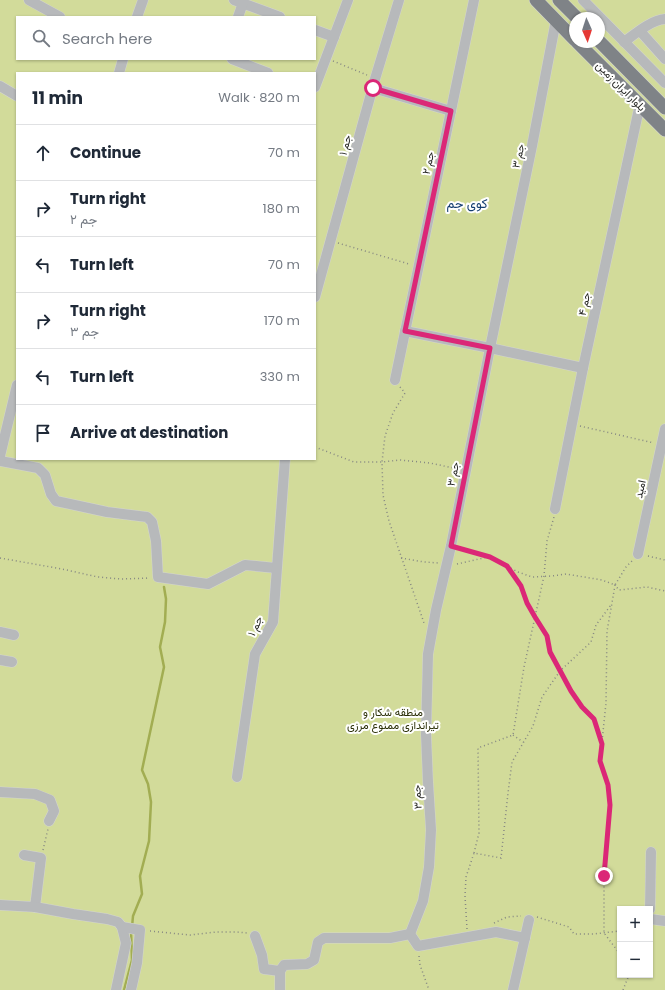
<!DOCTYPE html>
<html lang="en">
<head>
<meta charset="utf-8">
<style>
	:root { --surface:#fff; --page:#f6f6f7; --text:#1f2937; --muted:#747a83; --line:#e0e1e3 }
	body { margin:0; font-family:Poppins,Vazirmatn,sans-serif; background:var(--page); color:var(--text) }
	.controls { position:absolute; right:12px; bottom:12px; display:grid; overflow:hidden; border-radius:0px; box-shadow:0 1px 3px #0004 }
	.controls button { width:36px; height:36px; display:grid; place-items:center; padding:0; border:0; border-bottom:1px solid var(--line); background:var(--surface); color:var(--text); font:20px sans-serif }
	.compass { position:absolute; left:569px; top:12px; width:36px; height:36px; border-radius:50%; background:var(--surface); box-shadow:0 1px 3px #0004; rotate:177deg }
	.stop { position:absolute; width:12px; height:12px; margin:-9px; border:3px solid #db2777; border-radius:50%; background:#fff }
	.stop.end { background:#db2777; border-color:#fff; box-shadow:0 1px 4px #0008 }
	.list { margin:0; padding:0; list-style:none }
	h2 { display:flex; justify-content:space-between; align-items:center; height:52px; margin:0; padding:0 16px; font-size:17px }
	h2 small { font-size:13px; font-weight:400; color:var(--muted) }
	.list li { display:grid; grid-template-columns:26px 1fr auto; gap:12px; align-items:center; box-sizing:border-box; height:56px; padding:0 16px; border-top:1px solid var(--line) }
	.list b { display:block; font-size:15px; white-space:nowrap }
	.list p { margin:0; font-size:13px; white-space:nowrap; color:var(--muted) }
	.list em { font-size:13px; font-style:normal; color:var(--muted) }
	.icon { flex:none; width:22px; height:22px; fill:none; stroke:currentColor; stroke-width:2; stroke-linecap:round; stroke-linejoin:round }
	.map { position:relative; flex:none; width:665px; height:990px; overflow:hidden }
	.search { position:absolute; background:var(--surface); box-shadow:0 1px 3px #0004; left:16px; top:16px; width:300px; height:44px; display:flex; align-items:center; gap:10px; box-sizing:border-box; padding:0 14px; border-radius:0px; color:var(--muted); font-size:15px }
	.panel { position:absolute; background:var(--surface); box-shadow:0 1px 3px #0004; left:16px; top:72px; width:300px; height:388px; border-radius:0px }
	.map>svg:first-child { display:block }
	.green { fill:#d2db9a; fill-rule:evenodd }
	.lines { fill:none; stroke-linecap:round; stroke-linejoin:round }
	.stream { stroke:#a2ad52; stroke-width:2.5 }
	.minor-casing { stroke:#d3d5cf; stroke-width:11 }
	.major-casing { stroke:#d3d5cf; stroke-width:14 }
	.path { stroke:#868883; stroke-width:1.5; stroke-dasharray:1 3; stroke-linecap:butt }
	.minor { stroke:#b7b9bb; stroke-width:10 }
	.major { stroke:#7f8387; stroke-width:13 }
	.route { stroke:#db2777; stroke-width:5 }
	.labels { text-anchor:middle; stroke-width:4; stroke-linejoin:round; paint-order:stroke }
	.street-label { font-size:11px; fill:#282926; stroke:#fffffe }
	.park-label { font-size:11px; fill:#2a2e06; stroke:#fffffe }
	.quarter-label { font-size:13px; fill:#143d70; stroke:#fffffe }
</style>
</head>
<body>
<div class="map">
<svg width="665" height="990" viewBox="0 0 665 990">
	<rect width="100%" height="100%" fill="#f9fbf4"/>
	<path class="green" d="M0,0H665V990H0ZM17,17H315V59H17ZM575,18H599V42H575ZM17,73H315V459H17ZM620,909H650V975H620Z"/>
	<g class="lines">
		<g class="stream">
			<path d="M132,927L133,916L142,894L140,876L149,841L151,802L148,784L142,770L164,667L160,647L165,622L166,599L164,587"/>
			<path d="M124,990L132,960L131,931"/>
		</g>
		<g class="minor-casing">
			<g id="minor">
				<path d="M29,0L60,17"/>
				<path d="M234,0L280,17"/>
				<path d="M583,0L665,83"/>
				<path d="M137,17L143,0"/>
				<path d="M238,17L243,3"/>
				<path d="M315,30L334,37"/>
				<path d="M640,31L665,59"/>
				<path d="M624,42C635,34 651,20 665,19"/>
				<path d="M232,59L268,73"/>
				<path d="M119,73L123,59"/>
				<path d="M0,86L17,96"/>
				<path d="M315,87L348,0"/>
				<path d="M373,88L451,111"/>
				<path d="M315,297L375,79L399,0"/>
				<path d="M405,331L490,348L583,368"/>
				<path d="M395,380L474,0"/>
				<path d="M0,456L17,385"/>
				<path d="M0,461L38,468L45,475L51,494L56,501L107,512L147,517L152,522L156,541L158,577L208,584L245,565L276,568"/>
				<path d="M555,509L583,368L640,104"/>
				<path d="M638,554L665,429"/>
				<path d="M0,632L14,635"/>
				<path d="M0,660L12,662"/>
				<path d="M237,777L255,654L273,622L285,459"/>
				<path d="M0,792L35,794L50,800L54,811L49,821"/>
				<path d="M24,855L41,858L35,907"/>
				<path d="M0,905L35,907L73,914L107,919L118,922L122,927L126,943L116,990"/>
				<path d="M650,909L651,852"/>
				<path d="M650,919L665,921"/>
				<path d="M122,927L140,930L137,963L131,990"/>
				<path d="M410,934L423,901L429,867L431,830L428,782L426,734L428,654L436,610L451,546L490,348L532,146L556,20"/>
				<path d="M255,936L262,955L264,969L280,971"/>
				<path d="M280,990V971L284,965L307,964L314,960L318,942L324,938H390L410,934L418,946L496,932L525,938"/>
				<path d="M513,990L529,920"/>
			</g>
		</g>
		<g class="major-casing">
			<g id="major">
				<path d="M536,0L575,40"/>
				<path d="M559,0L577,18"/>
				<path d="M599,41L665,108"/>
				<path d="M577,42L665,130"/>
			</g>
		</g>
		<g class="path">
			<path d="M333,61L367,75"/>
			<path d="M338,243L409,264"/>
			<path d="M400,387L405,393L393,413L385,436L382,462L383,495L389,521L424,623"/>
			<path d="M580,426L654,443"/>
			<path d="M315,447L354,462H382L400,460L430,463L458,469"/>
			<path d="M459,548L490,557L518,572L532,577L552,576L566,574L602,580L615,585L626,567L633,560"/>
			<path d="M648,556L665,560"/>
			<path d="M0,558L62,569L98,577L121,579L150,578"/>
			<path d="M401,558L424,562L439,563"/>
			<path d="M457,564L488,557"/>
			<path d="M508,568L521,586L527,603L535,617L547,636L550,652L571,691L582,707L594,719L601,742"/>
			<path d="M513,735L523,742"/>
			<path d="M43,850L48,829"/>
			<path d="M474,853L479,833L478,748L513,735L524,667L544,576L547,541L554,517"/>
			<path d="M537,917L569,927L574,934H593L620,931"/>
			<path d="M494,923L507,917L521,916"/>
			<path d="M467,929L465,896L466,877L474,853L501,858L508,793L512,762L533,726L542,697L560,671L591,642L596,625L611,605"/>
			<path d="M150,931L190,935L216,932H237L247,933"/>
			<path d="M620,954L604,933V876L609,805L608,785L600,761L606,703L607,631L612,603L615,585L619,590L647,587L665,591"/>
			<path d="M419,956L420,965L429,990"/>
			<path d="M623,990L629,975"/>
		</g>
		<use href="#minor" class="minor"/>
		<use href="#major" class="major"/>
	</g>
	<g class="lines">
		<path class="route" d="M373,88L451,111L405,331L490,348L451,546L490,557L507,566L521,586L527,603L535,617L547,636L550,652L571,691L582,707L594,719L602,744L600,761L608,785L610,805L604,876"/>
	</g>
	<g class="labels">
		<g class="street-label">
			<text transform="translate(621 86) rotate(45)" y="4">بلوار ایران زمین</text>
			<text transform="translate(345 145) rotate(-75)" y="4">جم ۱</text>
			<text transform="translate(518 156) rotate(-78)" y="4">جم ۳</text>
			<text transform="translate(428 163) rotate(-78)" y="4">جم ۲</text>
			<text transform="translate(584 304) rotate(-78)" y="4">جم ۴</text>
			<text transform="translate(453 474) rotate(-79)" y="4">جم ۳</text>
			<text transform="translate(640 489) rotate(-78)" y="4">امید</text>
			<text transform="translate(255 626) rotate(-65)" y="4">جم ۱</text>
			<text transform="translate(417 797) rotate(-93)" y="4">جم ۳</text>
		</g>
		<g class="park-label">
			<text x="393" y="716">منطقه شکار و<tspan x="393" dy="13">تیراندازی ممنوع مرزی</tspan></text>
		</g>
		<g class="quarter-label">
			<text x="467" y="208">کوی جم</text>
		</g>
	</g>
</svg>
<div class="controls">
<button>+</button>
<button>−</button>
</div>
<svg class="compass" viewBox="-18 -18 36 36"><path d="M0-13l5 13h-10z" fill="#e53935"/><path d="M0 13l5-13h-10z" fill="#747a83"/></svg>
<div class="stop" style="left:373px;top:88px"></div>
<div class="stop end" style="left:604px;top:876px"></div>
<div class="search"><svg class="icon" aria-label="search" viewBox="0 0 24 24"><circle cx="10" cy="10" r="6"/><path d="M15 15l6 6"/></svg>Search here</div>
<section class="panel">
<h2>11 min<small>Walk · 820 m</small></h2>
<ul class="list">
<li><svg class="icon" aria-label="ahead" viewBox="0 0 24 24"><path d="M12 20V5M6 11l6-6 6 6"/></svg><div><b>Continue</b></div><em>70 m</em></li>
<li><svg class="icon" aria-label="right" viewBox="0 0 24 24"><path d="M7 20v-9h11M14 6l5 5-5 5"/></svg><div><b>Turn right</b><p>جم ۲</p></div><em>180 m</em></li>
<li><svg class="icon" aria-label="left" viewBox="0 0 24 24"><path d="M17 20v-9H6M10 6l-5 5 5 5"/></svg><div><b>Turn left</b></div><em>70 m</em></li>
<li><svg class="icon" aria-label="right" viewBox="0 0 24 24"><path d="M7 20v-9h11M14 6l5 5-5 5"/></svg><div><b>Turn right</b><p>جم ۳</p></div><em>170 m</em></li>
<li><svg class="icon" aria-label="left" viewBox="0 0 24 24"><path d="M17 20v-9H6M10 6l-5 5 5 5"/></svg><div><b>Turn left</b></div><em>330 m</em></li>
<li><svg class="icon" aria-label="arrive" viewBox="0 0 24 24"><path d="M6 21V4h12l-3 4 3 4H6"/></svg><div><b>Arrive at destination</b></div></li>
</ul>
</section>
</div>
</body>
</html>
